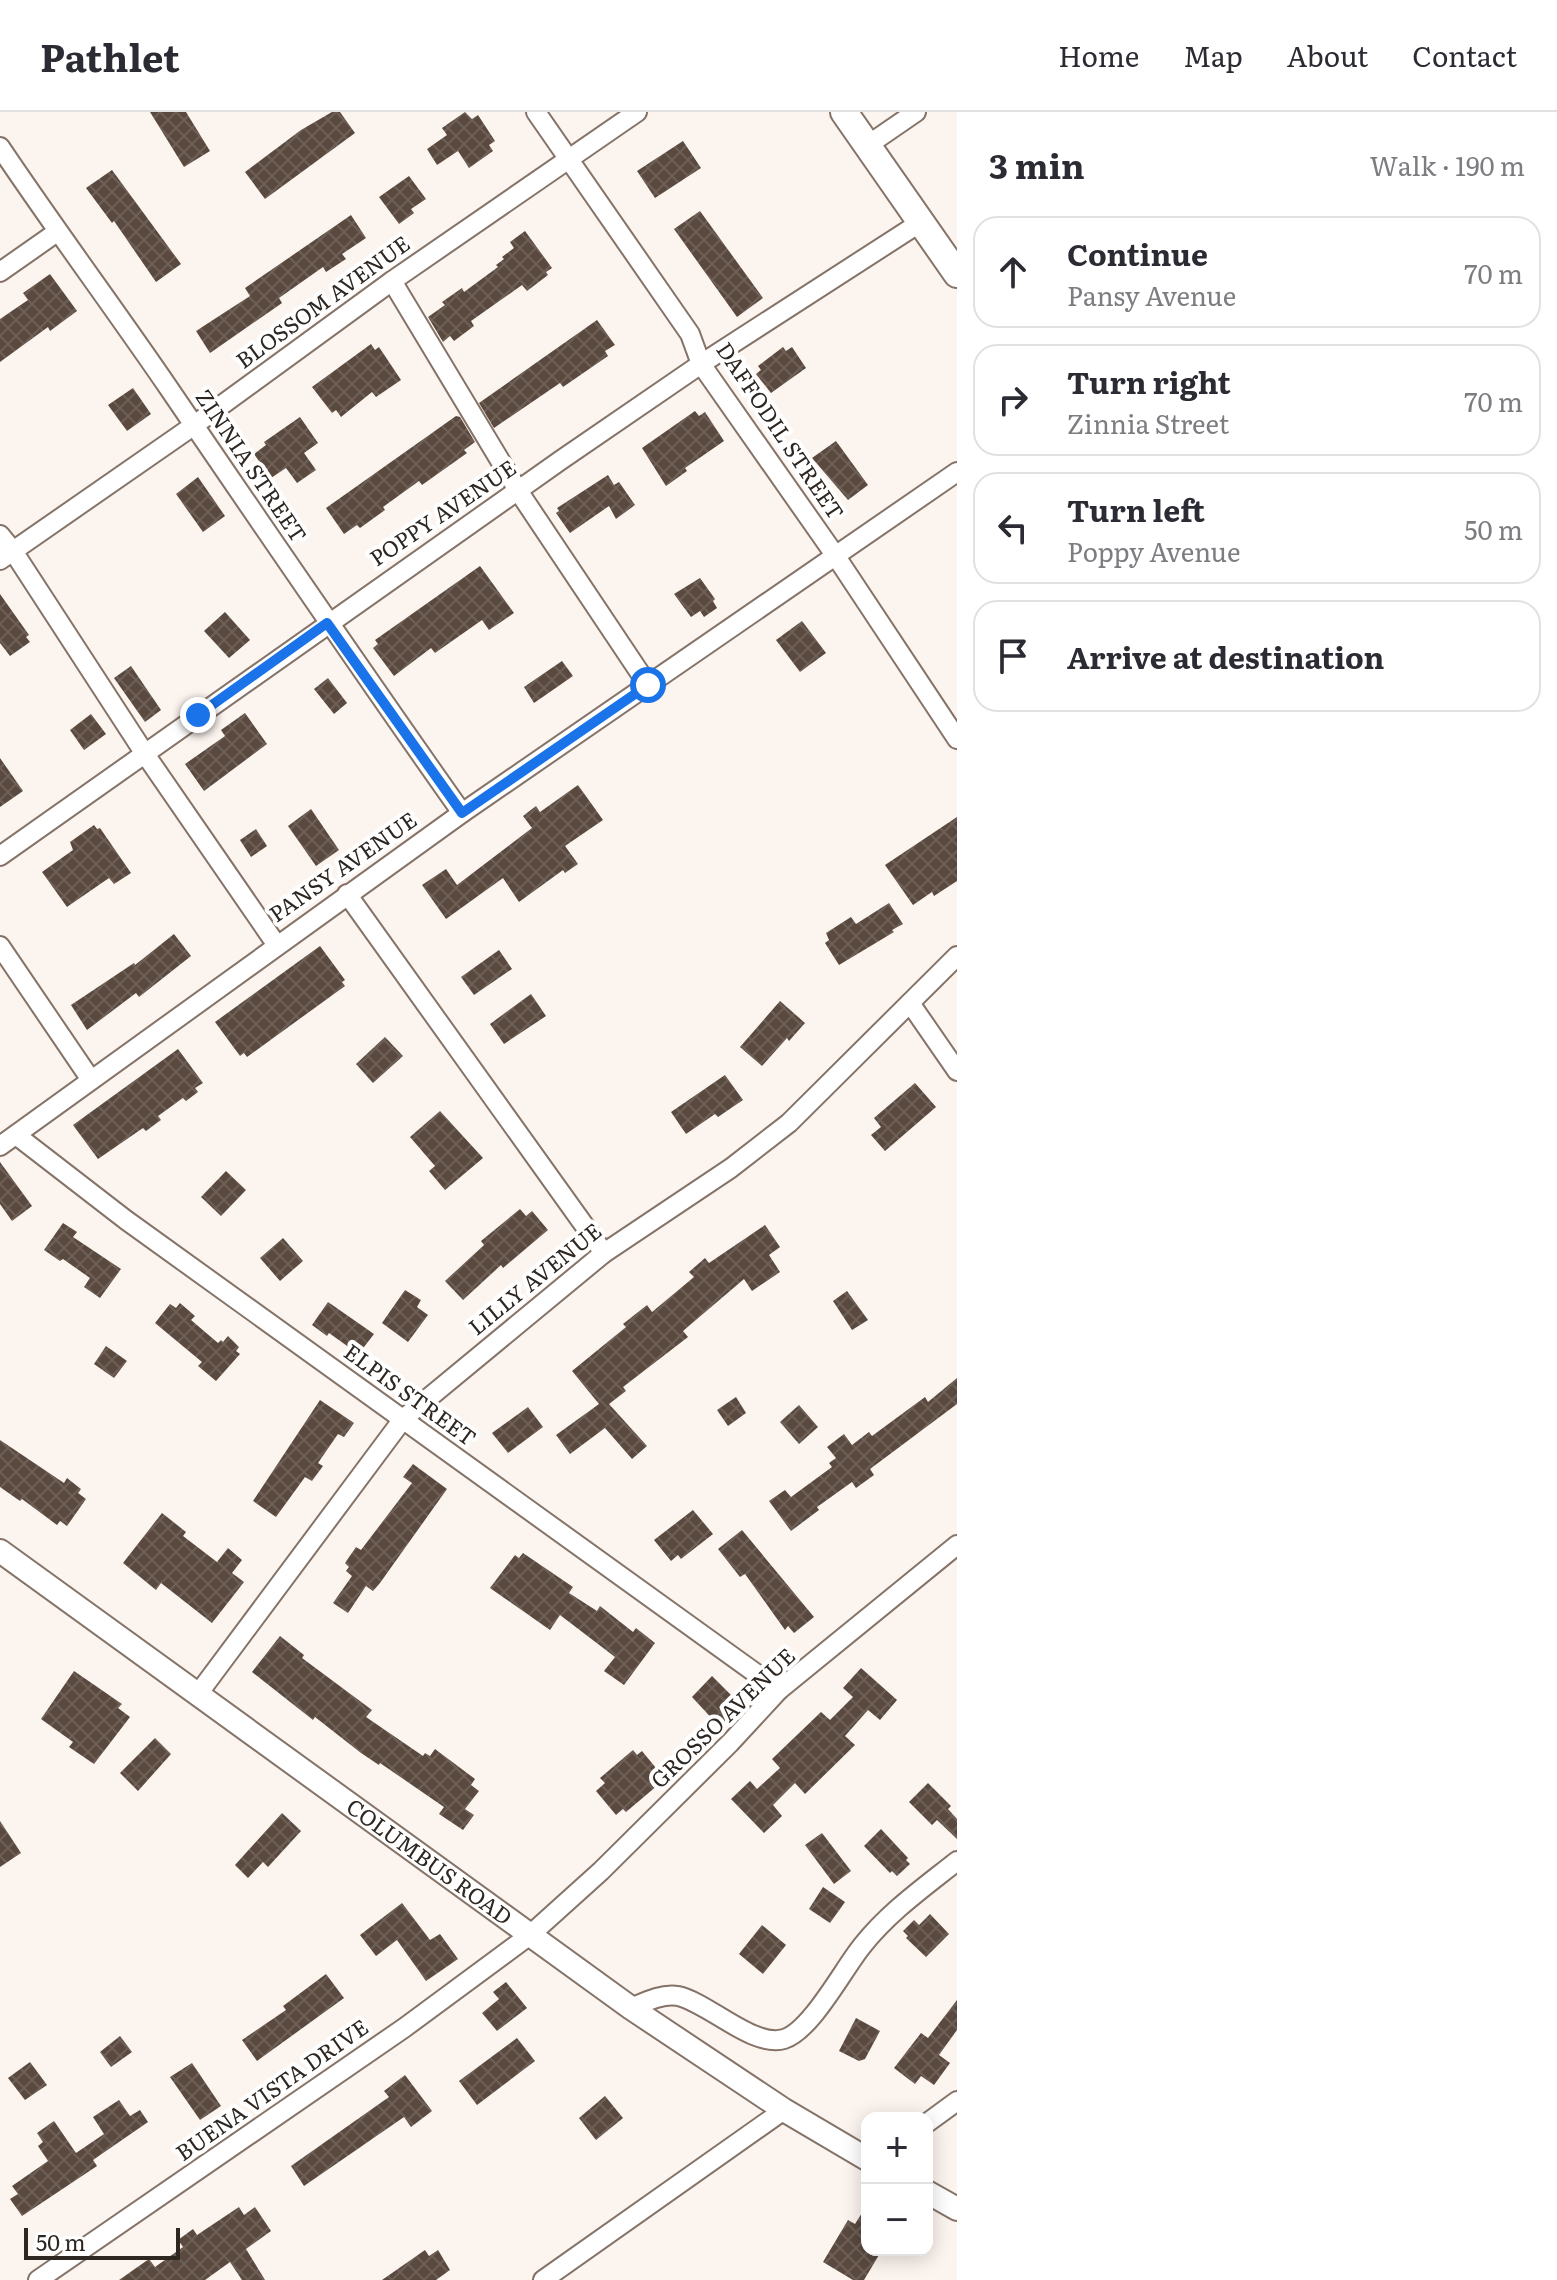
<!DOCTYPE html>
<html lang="en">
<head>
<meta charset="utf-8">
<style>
	:root { --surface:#fff; --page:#f2f2f3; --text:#2b2b33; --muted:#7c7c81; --line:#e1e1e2 }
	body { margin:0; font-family:Literata,serif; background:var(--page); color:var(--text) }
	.controls { position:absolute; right:24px; bottom:24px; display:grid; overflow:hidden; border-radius:16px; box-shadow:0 4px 20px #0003 }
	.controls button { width:72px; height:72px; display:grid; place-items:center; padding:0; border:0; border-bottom:2px solid var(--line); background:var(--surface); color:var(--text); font:40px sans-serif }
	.scale { position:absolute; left:24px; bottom:20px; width:156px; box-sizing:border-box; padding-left:8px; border:4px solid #2d2621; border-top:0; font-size:22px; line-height:28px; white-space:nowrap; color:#2d2621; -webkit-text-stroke:6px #fff; paint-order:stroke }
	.stop { position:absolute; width:24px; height:24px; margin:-18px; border:6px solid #1a73e8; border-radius:50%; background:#fff }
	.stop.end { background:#1a73e8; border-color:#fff; box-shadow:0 2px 8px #0008 }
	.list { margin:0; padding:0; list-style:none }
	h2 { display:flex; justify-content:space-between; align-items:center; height:104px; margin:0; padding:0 32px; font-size:34px }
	h2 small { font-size:26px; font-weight:400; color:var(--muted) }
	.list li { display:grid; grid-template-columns:52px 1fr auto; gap:24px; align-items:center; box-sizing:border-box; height:112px; margin:0 16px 16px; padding:0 16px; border:2px solid var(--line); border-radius:24px }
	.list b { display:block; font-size:30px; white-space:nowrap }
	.list p { margin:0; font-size:26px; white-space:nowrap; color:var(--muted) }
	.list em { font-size:26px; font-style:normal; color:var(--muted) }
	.icon { flex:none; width:44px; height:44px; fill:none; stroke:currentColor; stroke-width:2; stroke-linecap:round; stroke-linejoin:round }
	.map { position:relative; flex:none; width:957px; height:2168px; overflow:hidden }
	header { display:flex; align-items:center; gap:48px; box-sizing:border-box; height:112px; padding:0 40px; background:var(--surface); border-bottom:2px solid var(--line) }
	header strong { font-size:38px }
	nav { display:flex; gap:44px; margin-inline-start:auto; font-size:28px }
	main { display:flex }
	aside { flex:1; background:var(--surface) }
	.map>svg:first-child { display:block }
	.building { fill:url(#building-cross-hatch) }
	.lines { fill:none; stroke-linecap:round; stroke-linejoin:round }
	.minor-casing { stroke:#857367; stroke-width:22 }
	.tertiary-casing { stroke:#857367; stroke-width:26 }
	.secondary-casing { stroke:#857367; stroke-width:30 }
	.minor { stroke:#fff; stroke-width:18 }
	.tertiary { stroke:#fff; stroke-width:22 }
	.secondary { stroke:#fff; stroke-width:26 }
	.route { stroke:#1a73e8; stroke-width:10 }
	.labels { text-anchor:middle; stroke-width:8; stroke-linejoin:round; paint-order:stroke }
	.street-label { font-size:22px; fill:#2d2621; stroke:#fff }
</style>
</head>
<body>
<header>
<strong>Pathlet</strong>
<nav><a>Home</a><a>Map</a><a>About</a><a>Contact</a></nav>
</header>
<main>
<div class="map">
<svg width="957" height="2168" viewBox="0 0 957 2168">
	<defs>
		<pattern id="building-cross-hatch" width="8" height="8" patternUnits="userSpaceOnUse" patternTransform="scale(2)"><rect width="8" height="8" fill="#59493e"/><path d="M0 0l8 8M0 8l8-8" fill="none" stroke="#6e6057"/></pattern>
	</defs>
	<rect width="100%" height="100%" fill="#fcf4ef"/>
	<g class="building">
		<path d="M150,0H186L210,39L184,55Z"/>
		<path d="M332,0H340L355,21L265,87L245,60L301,18Z"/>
		<path d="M465,0L472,7L478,3L495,29L489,33L493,39L469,56L458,39L437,53L427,37L447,23L442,16Z"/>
		<path d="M683,29L701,56L655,86L637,59Z"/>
		<path d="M112,58L181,152L156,170L114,109L112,111L86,76Z"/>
		<path d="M409,64L426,87L411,97L414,101L399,112L379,85Z"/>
		<path d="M700,99L763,186L737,205L674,117Z"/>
		<path d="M351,103L366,126L342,142L346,147L326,160L323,155L279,186L282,191L210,241L196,219L250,184L245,176Z"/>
		<path d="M525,119L552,156L546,160L548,163L527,179L522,173L471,209L474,214L454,229L450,224L443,230L428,205L445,193L442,190L462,176L464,180L498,155L496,153L504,147L502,145L514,136L510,130Z"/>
		<path d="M50,162L77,199L50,219L48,215L0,250V207L28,188L23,181Z"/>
		<path d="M597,208L615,233L605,239L608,244L563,275L560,271L494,316L479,291Z"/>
		<path d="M371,232L375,238L379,235L401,268L376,285L372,280L341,305L336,298L332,301L312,275Z"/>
		<path d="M783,235L786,239L792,235L806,256L771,281L756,262L761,258L758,254Z"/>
		<path d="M133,276L151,302L127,319L108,293Z"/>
		<path d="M695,299L699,304L705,300L724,329L685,356L687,359L666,374L642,336Z"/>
		<path d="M456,304L460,305L475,330L464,338L467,341L422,373L419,369L383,395L385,398L360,416L357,413L344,422L326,396Z"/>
		<path d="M300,305L318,331L304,341L316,358L297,371L286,356L271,366L254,342L266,333L264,330Z"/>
		<path d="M836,329L868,373L848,388L812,346Z"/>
		<path d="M608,363L614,373L619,370L635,393L616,407L609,394L570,421L556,401L559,399L557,396Z"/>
		<path d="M198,365L225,404L203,420L176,382Z"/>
		<path d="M480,454L514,501L489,518L482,508L435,541L431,536L394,564L373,536L378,532L375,528Z"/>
		<path d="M700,466L715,487L713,489L717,496L704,505L700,499L691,505L674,482Z"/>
		<path d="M0,482L29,523L26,525L30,530L10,544L0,531Z"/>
		<path d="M225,500L250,528L229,546L204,519Z"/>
		<path d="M802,509L826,541L800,560L776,528Z"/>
		<path d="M562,549L573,564L534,591L524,575Z"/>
		<path d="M131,554L161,598L145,610L114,566Z"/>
		<path d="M328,566L347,591L334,602L314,577Z"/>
		<path d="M245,601L267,632L204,679L185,652L225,624L221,618Z"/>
		<path d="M91,602L106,622L84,638L70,618Z"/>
		<path d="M0,646L23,679L0,695Z"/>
		<path d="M578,673L603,708L565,734L578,752L565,761L563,758L519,790L503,766L446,807L422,773L446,757L457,773L532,716L523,704L536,694L540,700Z"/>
		<path d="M311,697L339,738L316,754L288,714Z"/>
		<path d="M957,705V769L934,784L932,780L913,793L885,753Z"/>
		<path d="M94,713L97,717L100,716L131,761L114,772L109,766L67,795L42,760L73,738L70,730Z"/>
		<path d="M256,717L267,734L251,745L240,728Z"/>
		<path d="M889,791L903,812L892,818L894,820L839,853L825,831L829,828L826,821L851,805L856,812Z"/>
		<path d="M174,822L191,844L139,885L136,881L87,918L71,893L134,851L135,853Z"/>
		<path d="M320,834L345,868L342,870L345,874L247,945L244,941L240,944L215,910Z"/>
		<path d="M499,838L512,857L474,883L461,865Z"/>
		<path d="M531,882L546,904L504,932L490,912Z"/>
		<path d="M780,889L805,911L789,929L787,926L762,954L740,935Z"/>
		<path d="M385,925L403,944L373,971L356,952Z"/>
		<path d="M178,937L203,971L195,976L198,980L186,989L183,986L158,1004L161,1008L146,1019L143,1016L98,1047L73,1013Z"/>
		<path d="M725,963L743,988L718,1005L715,1002L686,1022L671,1000Z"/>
		<path d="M915,971L936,995L885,1039L871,1023L881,1015L874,1006Z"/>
		<path d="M440,999L483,1046L445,1078L429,1059L435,1054L410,1025Z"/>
		<path d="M0,1050L32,1094L12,1109L0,1092Z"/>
		<path d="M226,1059L246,1078L221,1104L201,1085Z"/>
		<path d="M520,1097L526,1104L532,1099L548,1118L503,1156L501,1153L463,1188L445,1169L484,1133L481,1129Z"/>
		<path d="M63,1111L77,1120L73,1125L121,1157L100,1186L84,1175L90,1166L63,1147L60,1149L44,1138Z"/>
		<path d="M765,1113L780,1135L769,1143L780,1160L752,1179L744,1167L683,1219L688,1225L623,1275L626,1279L609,1292L647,1334L632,1347L605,1316L570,1342L556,1323L599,1292L572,1259L626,1215L623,1212L647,1193L652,1200L694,1165L689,1160L705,1146L709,1151Z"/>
		<path d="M283,1126L303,1149L280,1169L260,1146Z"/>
		<path d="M405,1178L421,1188L417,1195L428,1203L408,1230L382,1211Z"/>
		<path d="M847,1179L868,1208L852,1218L833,1189Z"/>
		<path d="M328,1190L374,1222L361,1239L352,1233L350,1236L329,1221L327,1224L312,1213Z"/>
		<path d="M180,1191L195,1204L191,1208L218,1231L221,1228L223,1230L228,1224L239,1235L236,1239L240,1242L216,1269L198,1254L202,1250L155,1211L170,1192L176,1196Z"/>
		<path d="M106,1234L127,1249L114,1266L94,1252Z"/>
		<path d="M957,1266V1292L870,1357L874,1363L856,1376L852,1370L817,1395L819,1398L791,1419L769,1389L785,1378L791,1385L832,1355L829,1351L836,1346L827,1335L844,1322L852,1333L869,1320L872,1324L925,1285L928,1290Z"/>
		<path d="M736,1285L746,1301L728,1314L717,1298Z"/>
		<path d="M320,1288L354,1311L344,1325L338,1322L318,1351L323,1354L312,1369L305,1365L276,1405L253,1389Z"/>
		<path d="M799,1293L818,1315L799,1332L780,1310Z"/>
		<path d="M528,1295L543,1315L508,1341L492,1321Z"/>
		<path d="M0,1328L64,1371L67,1366L81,1377L78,1381L86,1387L67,1414L60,1409L57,1413L22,1387L20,1389L0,1375Z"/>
		<path d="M413,1352L447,1377L380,1471L373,1479L366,1474L348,1501L333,1491L352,1464L346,1459L349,1455L345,1451L356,1435L361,1438L412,1371L403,1365Z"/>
		<path d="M693,1398L713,1422L681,1447L678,1443L671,1449L654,1428Z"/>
		<path d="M162,1401L186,1420L183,1424L217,1450L228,1436L242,1448L232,1461L244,1470L212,1511L161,1471L156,1478L123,1451Z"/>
		<path d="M742,1418L814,1505L794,1521L788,1514L785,1518L745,1462L740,1465L718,1437Z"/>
		<path d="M523,1441L573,1475L569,1481L597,1499L600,1494L633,1520L636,1516L655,1531L624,1573L604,1559L615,1545L560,1503L550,1518L490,1476L515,1443L519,1446Z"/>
		<path d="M280,1524L304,1543L302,1546L372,1598L366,1605L423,1644L425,1641L430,1644L435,1637L475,1667L471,1673L479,1679L465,1697L474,1703L463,1718L439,1702L444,1695L380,1651L379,1653L361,1641L315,1605L313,1608L252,1560Z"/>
		<path d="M861,1556L897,1588L880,1608L868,1598L845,1624L855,1633L805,1682L795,1671L773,1693L782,1704L764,1721L731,1687L750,1669L757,1677L780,1656L772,1647L821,1600L830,1608L853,1585L843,1576Z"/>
		<path d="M74,1559L122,1592L118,1596L130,1605L94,1652L69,1635L73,1630L41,1607Z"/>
		<path d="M712,1564L738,1590L735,1593L739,1597L723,1613L720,1609L717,1612L692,1585Z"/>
		<path d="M155,1626L171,1642L138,1679L120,1661Z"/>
		<path d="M633,1638L637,1643L642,1639L665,1667L626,1700L623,1697L616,1703L596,1679L605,1671L600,1666Z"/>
		<path d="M928,1671L951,1694L948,1697L957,1707V1727L937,1708L932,1713L909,1690Z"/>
		<path d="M282,1701L301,1719L268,1755L263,1750L248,1766L235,1753Z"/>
		<path d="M0,1709L21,1741L0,1755Z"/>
		<path d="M881,1717L908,1746L906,1748L910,1752L897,1764L892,1759L890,1761L864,1734Z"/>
		<path d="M822,1721L851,1759L834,1772L805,1733Z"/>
		<path d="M823,1775L845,1790L830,1811L809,1797Z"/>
		<path d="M402,1791L430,1828L440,1822L458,1847L426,1869L397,1828L376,1844L360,1823Z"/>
		<path d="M930,1802L949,1822L926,1845L906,1826L908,1824L903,1819L914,1808L919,1813Z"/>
		<path d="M762,1813L786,1833L763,1862L739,1842Z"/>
		<path d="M326,1862L344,1886L257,1949L242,1928L286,1898L283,1894Z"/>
		<path d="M506,1870L527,1896L497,1919L482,1901L499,1887L493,1880Z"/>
		<path d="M957,1888V1918L939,1943L950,1951L934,1973L921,1964L915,1972L894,1956L921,1921L928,1926Z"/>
		<path d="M856,1906L880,1919L865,1947L859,1949L839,1939Z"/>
		<path d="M120,1924L132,1940L111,1955L100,1940Z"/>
		<path d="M517,1926L535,1949L477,1993L459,1969Z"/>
		<path d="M30,1950L47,1973L25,1988L8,1966Z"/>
		<path d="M192,1951L221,1994L200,2008L170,1965Z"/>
		<path d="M405,1963L432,1999L411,2015L404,2005L304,2074L291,2054L389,1985L384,1979Z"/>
		<path d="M605,1984L623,2006L596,2028L579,2006Z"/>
		<path d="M119,1988L130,2004L140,1998L148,2010L93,2048L97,2054L22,2104L10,2087L18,2082L12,2074L48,2049L38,2034L43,2030L37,2021L54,2009L76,2041L104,2022L93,2005Z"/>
		<path d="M867,2093V2138H882L864,2168H853L823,2150L848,2108L855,2112Z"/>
		<path d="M239,2095L244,2103L255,2095L271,2119L246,2137L265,2168H242L230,2150L205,2168H119L149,2147L155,2155L183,2135L178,2128L193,2117L197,2123Z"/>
		<path d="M425,2138L429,2144L438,2138L450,2158L436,2168H382Z"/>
	</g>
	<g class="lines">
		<g class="minor-casing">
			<g id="minor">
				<path d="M536,0L690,222L701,252L835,443L957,627"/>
				<path d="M868,33L916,0"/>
				<path d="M0,35C55,117 114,196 170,278C266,419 363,561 462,701"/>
				<path d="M0,160L57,120"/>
				<path d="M392,169L519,380L648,573"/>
				<path d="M0,423L13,439L145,642L276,832"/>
				<path d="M0,448L193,314L392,169L637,0"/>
				<path d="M0,744L561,348L701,252L921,110"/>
				<path d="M347,782L604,1141"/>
				<path d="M0,834L91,968"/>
				<path d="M910,891L957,959"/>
				<path d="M16,1023L126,1108L779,1578"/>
				<path d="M0,1034L462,701L957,360"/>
				<path d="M198,1582L403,1307L604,1141L731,1056L789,1011L957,844"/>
				<path d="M631,1896C645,1890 663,1881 678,1884C709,1891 753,1936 784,1927C811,1919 844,1856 862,1834C889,1800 923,1776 957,1749"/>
				<path d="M927,2011L957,1989"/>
				<path d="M38,2168L404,1916L530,1823L601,1759L730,1631L779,1578L957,1433"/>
				<path d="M543,2168L784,1998"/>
			</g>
		</g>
		<g class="tertiary-casing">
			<g id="tertiary">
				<path id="s1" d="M0,1439L631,1896L784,1998L867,2047"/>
				<path d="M927,2080L957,2097"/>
			</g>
		</g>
		<g class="secondary-casing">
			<path id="secondary" d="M844,0L957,162"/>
		</g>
		<use href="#minor" class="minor"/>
		<use href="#tertiary" class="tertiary"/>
		<use href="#secondary" class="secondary"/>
	</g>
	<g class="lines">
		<path class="route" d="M198,603L327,511L462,701L648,573"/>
	</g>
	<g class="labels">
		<g class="street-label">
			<text transform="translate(323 190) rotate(-36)" y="8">BLOSSOM AVENUE</text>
			<text transform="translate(780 319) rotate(56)" y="8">DAFFODIL STREET</text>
			<text transform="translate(251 354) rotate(56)" y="8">ZINNIA STREET</text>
			<text transform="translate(443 401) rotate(-34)" y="8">POPPY AVENUE</text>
			<text transform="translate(343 755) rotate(-35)" y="8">PANSY AVENUE</text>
			<text transform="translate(535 1167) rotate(-39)" y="8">LILLY AVENUE</text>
			<text transform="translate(410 1283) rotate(36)" y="8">ELPIS STREET</text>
			<text transform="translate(723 1606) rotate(-44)" y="8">GROSSO AVENUE</text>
			<text dy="8" stroke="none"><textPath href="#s1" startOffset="530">COLUMBUS ROAD</textPath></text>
			<text transform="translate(272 1978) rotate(-35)" y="8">BUENA VISTA DRIVE</text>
		</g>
	</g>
</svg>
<div class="controls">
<button>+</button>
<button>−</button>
</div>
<div class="scale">50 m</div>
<div class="stop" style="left:648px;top:573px"></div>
<div class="stop end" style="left:198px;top:603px"></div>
</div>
<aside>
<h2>3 min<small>Walk · 190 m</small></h2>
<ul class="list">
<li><svg class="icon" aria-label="ahead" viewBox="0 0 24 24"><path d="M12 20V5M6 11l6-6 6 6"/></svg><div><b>Continue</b><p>Pansy Avenue</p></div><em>70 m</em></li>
<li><svg class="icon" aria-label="right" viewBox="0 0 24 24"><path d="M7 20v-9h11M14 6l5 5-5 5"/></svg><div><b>Turn right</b><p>Zinnia Street</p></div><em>70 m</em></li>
<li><svg class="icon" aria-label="left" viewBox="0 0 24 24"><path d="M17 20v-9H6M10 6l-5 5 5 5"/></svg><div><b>Turn left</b><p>Poppy Avenue</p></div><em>50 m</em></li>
<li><svg class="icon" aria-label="arrive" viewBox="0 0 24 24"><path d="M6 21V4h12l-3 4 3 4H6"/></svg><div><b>Arrive at destination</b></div></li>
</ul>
</aside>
</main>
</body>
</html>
